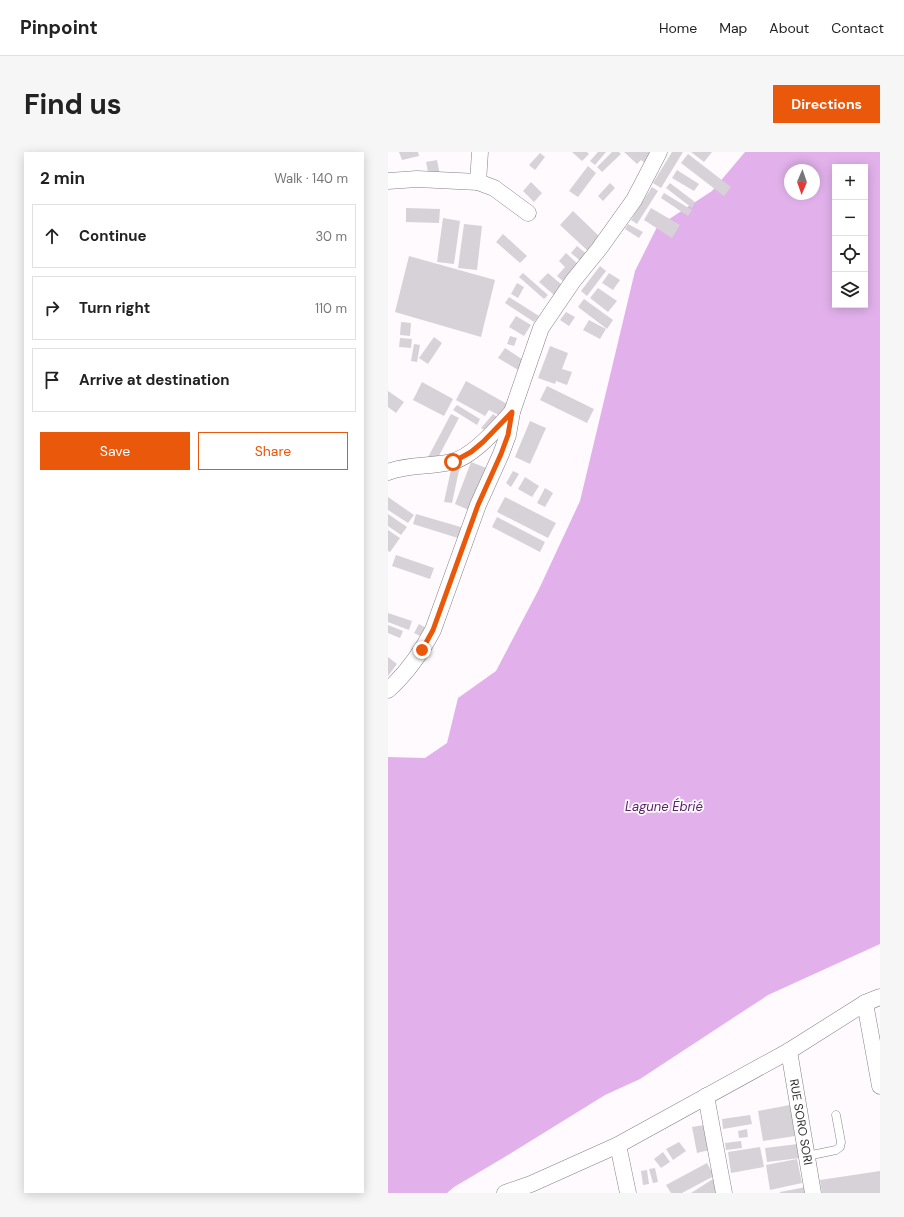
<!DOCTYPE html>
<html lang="en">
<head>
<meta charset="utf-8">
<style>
	:root { --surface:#fff; --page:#f6f6f6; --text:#222; --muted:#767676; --line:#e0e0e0; --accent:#ea580c }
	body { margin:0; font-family:"DM Sans",sans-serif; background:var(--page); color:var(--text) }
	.controls { position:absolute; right:12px; top:12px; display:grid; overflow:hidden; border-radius:0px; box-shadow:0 2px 10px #0003 }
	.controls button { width:36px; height:36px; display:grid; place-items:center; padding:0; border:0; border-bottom:1px solid var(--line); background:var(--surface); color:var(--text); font:20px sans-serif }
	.compass { position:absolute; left:396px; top:12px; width:36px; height:36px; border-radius:50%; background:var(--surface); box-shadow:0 2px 10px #0003; rotate:182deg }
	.stop { position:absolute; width:12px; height:12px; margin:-9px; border:3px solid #ea580c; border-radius:50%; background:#fff }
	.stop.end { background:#ea580c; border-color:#fff; box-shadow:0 1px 4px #0008 }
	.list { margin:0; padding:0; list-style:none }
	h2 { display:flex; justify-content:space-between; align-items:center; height:52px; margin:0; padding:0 16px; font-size:17px }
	h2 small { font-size:13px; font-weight:400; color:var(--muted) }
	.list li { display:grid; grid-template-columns:26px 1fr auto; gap:12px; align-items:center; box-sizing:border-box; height:64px; margin:0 8px 8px; padding:0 8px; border:1px solid var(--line); border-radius:0px }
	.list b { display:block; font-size:15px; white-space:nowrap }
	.list em { font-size:13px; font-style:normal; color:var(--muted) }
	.actions { display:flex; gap:8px; padding:12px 16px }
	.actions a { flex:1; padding:9px 0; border:1px solid var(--accent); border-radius:0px; text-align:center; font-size:14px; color:var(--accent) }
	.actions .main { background:var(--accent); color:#fff }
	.icon { flex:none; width:22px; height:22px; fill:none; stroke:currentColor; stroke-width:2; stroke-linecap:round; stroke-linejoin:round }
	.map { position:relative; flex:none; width:492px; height:1041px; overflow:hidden; border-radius:0px }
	header { display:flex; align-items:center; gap:24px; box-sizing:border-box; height:56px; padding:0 20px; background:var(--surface); border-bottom:1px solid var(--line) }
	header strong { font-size:19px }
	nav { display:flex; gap:22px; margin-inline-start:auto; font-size:14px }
	.intro { display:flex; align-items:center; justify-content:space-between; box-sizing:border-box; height:96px; padding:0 24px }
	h1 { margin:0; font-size:28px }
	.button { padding:10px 18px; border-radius:0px; background:var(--accent); color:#fff; font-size:14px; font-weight:700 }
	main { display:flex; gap:24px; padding:0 24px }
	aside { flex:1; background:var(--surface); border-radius:0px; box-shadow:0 2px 10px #0003 }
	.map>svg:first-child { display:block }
	.water { fill:#e2b1ec; fill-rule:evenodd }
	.building { fill:#d7d2d8 }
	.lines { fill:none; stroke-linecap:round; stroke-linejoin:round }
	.service-casing { stroke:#868187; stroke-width:9 }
	.minor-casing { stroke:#868187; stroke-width:17 }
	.service { stroke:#fff; stroke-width:8 }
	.minor { stroke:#fff; stroke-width:16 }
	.route { stroke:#ea580c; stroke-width:5 }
	.labels { text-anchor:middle; stroke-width:3.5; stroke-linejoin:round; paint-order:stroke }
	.street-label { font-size:12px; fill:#2f2d30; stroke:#fefafe }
	.water-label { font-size:13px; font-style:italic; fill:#5b2267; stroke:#fefafe }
</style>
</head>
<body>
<header>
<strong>Pinpoint</strong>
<nav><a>Home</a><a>Map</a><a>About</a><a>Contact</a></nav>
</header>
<div class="intro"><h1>Find us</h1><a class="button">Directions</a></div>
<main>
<aside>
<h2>2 min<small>Walk · 140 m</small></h2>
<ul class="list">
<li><svg class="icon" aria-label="ahead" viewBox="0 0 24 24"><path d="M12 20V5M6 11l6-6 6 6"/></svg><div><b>Continue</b></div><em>30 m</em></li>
<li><svg class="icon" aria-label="right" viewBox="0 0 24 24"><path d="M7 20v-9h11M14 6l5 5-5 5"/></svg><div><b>Turn right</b></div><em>110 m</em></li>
<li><svg class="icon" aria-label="arrive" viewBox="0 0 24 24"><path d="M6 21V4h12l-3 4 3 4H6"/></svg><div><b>Arrive at destination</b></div></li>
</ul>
<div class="actions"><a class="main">Save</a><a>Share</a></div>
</aside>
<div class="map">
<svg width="492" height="1041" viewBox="0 0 492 1041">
	<rect width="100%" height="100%" fill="#fefafe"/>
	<path class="water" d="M357,0H492V792L380,843L252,927L217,943L115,1006L66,1035L59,1041H0V605L37,606L59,591L70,546L108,519L151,437L192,349L247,119L269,75L324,39ZM447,15H477V153H447ZM402,18H426V42H402Z"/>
	<g class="building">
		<path d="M11,0H30L31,4L14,8Z"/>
		<path d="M184,0H199L201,2L194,9Z"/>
		<path d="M210,0H218L207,13L202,9Z"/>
		<path d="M224,0H231L233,2L214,20L209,15Z"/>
		<path d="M236,0H268L258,12L253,8L249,12Z"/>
		<path d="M284,0H295L273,36L265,31Z"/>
		<path d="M303,0H324L316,10Z"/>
		<path d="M152,1L157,5L147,18L141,13Z"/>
		<path d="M300,2L343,35L336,44L293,11Z"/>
		<path d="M49,8L52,23L41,25L38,10Z"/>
		<path d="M200,14L208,21L190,45L181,39Z"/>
		<path d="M289,18L311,32L306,39L284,26Z"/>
		<path d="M143,30L154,41L146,50L135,39Z"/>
		<path d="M222,31L227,36L215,49L210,44Z"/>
		<path d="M282,31L307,50L304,56L278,36Z"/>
		<path d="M264,35L270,39L249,72L243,68Z"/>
		<path d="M276,41L304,58L300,64L273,46Z"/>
		<path d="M18,56L52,57L51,71L18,70Z"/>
		<path d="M263,56L292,73L284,86L256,68Z"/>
		<path d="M185,59L214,87L201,100L172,73Z"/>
		<path d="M55,66L72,69L66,112L49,110Z"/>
		<path d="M76,72L94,74L89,118L70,116Z"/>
		<path d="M240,72L255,80L251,86L237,77Z"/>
		<path d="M115,82L139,104L132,111L108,90Z"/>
		<path d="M189,94L201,104L195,111L183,101Z"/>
		<path d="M178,101L192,114L177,131L169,124L177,115L171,109Z"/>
		<path d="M21,104L107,128L93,185L7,160Z"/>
		<path d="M212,114L218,119L199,144L193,139Z"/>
		<path d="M135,121L160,143L156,147L131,125Z"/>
		<path d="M160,121L174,133L166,143L151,130Z"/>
		<path d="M221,121L232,128L225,138L214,131Z"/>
		<path d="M129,131L136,135L130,146L123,142Z"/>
		<path d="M210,136L229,149L220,160L202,146Z"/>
		<path d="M121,145L151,164L146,170L117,151Z"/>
		<path d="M196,147L225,168L219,177L190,155Z"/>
		<path d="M178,160L187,165L181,174L172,168Z"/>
		<path d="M128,164L143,173L136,184L121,175Z"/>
		<path d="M201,168L218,177L212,187L195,178Z"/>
		<path d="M13,170L23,171L22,184L12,183Z"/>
		<path d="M122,184L129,186L126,194L119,192Z"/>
		<path d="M46,185L54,191L40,212L31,206Z"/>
		<path d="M12,186L24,187L23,196L11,195Z"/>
		<path d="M26,192L32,193L29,210L23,209Z"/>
		<path d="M162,194L180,201L174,217L184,220L179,233L168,229L167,232L150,226Z"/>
		<path d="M117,196L140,211L132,219L110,206Z"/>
		<path d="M78,229L121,253L114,265L101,258L97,264L68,248Z"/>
		<path d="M34,230L65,247L56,264L25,248Z"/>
		<path d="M159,234L206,257L199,271L152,248Z"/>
		<path d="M0,239L16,250L8,261L0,255Z"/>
		<path d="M69,253L92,267L89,273L65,258Z"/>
		<path d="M63,262L71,266L46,313L38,309Z"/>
		<path d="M105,262L112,267L100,280L93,276Z"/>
		<path d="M142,269L158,276L142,312L127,305Z"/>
		<path d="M83,310L101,317L83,359L67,352Z"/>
		<path d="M64,313L72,314L64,351L56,350Z"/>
		<path d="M125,319L131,322L123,335L118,331Z"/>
		<path d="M137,325L151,334L144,345L130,337Z"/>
		<path d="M157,336L165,341L157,355L149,351Z"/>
		<path d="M0,345L26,363L20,371L0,358Z"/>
		<path d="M117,345L168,371L160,386L109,360Z"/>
		<path d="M0,362L19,375L13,383L0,374Z"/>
		<path d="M28,362L76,376L73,387L25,372Z"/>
		<path d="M109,365L157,390L152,400L104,375Z"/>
		<path d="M0,378L12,386L2,400L0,399Z"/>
		<path d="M8,403L46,416L42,427L4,414Z"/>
		<path d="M0,461L24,469L21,478L0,470Z"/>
		<path d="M31,472L40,477L36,486L26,481Z"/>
		<path d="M0,473L15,479L12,486L0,481Z"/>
		<path d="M0,505L9,512L0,524Z"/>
		<path d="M402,953L407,984L375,989L370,959Z"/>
		<path d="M362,963L364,972L335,977L334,967Z"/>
		<path d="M316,973L321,998L309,1001L304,975Z"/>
		<path d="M359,977L360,985L351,986L350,979Z"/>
		<path d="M353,989L354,996L338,998L337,991Z"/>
		<path d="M291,990L298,999L285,1008L278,997Z"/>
		<path d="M410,992L412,1006L379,1010L377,996Z"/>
		<path d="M372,995L376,1015L343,1021L340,1000Z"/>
		<path d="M275,1000L282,1010L273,1016L266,1007Z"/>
		<path d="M409,1007L414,1031L382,1038L378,1013Z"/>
		<path d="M319,1011L326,1024L294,1041H283L278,1033Z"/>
		<path d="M267,1016L270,1030L265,1031L261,1017Z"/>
		<path d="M259,1018L261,1032L255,1033L253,1019Z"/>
		<path d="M492,1019V1041H434L432,1028Z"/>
		<path d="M328,1025L331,1041H303Z"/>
		<path d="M418,1035L419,1041H392V1040Z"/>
	</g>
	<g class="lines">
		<g class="service-casing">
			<path id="service" d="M419,1004L448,998L452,995L453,990L448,963"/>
		</g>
		<g class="minor-casing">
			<g id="minor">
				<path d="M0,29L29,27L90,30L106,36L140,61"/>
				<path d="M90,30L92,0"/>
				<path d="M0,320C20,312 42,315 63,310C85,305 109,276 124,260"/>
				<path d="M0,538C19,521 33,501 45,478L90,353L113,302L120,283L124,260L153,176L185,129L211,97L246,48L271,0"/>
				<path d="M477,851L492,934"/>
				<path id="s1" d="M401,899L425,1041"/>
				<path d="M318,944L336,1041"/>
				<path d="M230,993L240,1041"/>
				<path d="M117,1041L143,1032L230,993L401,899L477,851L492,845"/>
			</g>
		</g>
		<use href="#service" class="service"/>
		<use href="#minor" class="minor"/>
	</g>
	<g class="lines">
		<path class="route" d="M34,498L45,478L90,353L113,302L120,283L124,260L95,290L83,300L65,310"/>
	</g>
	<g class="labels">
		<g class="street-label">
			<text dy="4" stroke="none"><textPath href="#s1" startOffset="72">RUE SORO SORI</textPath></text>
		</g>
		<g class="water-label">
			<text x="276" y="659">Lagune Ébrié</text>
		</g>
	</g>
</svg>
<div class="controls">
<button>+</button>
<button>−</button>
<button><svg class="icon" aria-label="locate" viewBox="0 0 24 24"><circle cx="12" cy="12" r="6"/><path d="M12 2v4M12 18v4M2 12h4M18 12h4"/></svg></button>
<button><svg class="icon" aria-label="layers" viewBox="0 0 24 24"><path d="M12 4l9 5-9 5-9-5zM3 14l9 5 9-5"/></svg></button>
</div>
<svg class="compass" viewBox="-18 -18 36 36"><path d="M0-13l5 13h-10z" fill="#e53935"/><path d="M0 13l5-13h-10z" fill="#767676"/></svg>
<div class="stop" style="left:65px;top:310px"></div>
<div class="stop end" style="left:34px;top:498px"></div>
</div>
</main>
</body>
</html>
